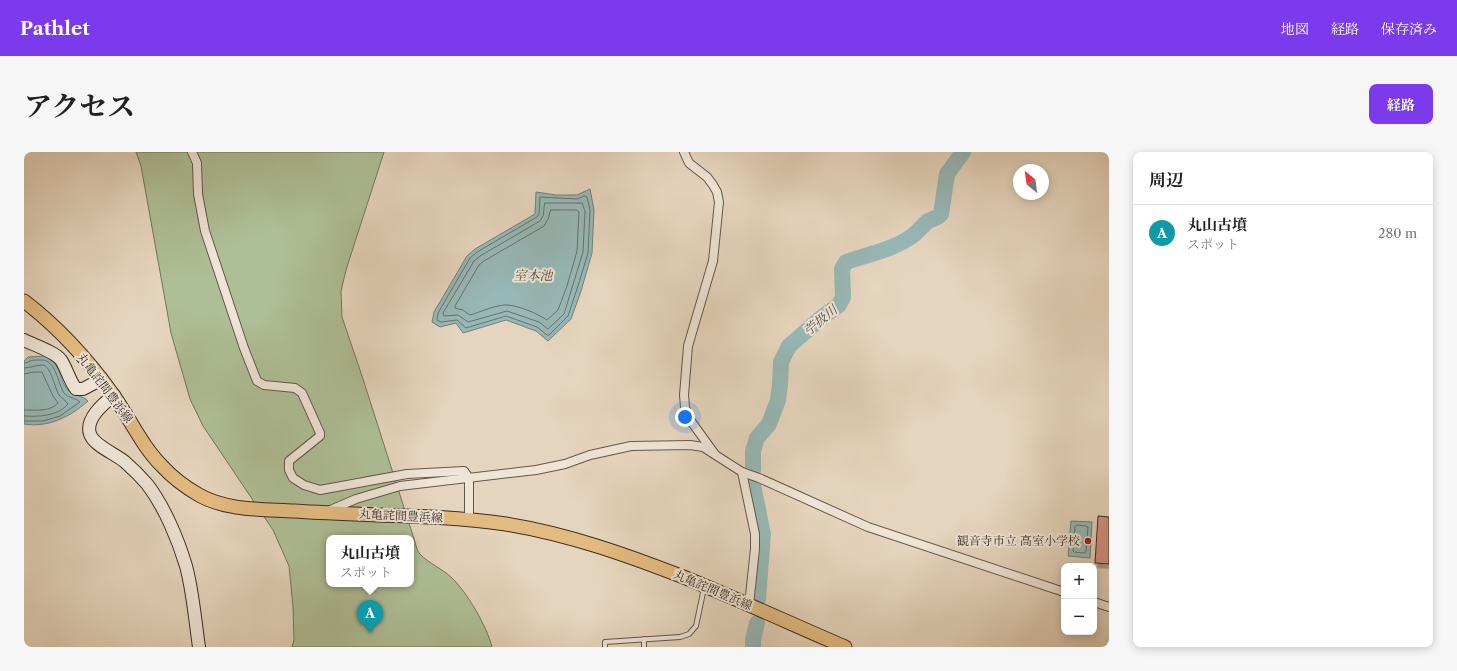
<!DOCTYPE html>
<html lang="ja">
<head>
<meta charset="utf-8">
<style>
	:root { --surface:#fff; --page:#f6f6f6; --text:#222; --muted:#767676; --line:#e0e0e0; --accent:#7c3aed }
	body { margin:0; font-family:"Libre Caslon Text","Noto Serif JP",serif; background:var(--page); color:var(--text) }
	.controls { position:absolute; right:12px; bottom:12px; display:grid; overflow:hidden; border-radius:8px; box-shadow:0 2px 10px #0003 }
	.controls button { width:36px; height:36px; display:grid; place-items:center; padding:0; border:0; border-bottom:1px solid var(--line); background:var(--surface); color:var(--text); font:20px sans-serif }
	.compass { position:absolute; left:989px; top:12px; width:36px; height:36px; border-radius:50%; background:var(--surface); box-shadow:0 2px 10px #0003; rotate:331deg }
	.you { position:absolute; left:661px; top:265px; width:14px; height:14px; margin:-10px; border:3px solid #fff; border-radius:50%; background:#1a73e8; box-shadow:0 0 0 6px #1a73e833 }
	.badge { display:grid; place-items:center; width:26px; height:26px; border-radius:50%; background:var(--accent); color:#fff; font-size:13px; font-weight:700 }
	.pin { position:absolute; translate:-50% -33px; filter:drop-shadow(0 1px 2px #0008) }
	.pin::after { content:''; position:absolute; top:21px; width:14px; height:12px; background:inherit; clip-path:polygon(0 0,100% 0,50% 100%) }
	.popup { position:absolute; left:302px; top:383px; width:88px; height:52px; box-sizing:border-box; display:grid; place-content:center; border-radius:8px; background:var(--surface); filter:drop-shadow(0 1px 3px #0005); font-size:13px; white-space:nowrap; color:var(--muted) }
	.popup b { font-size:15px; color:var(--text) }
	.popup::after { content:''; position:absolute; left:50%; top:100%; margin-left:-8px; border:8px solid transparent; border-top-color:var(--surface) }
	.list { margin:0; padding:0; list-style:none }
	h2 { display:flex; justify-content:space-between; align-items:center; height:52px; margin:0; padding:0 16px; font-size:17px }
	h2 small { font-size:13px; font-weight:400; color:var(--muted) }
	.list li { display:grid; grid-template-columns:26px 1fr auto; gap:12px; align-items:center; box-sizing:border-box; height:56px; padding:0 16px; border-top:1px solid var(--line) }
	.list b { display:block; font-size:15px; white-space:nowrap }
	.list p { margin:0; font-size:13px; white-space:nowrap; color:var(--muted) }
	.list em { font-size:13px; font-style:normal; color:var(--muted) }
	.map { position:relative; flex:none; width:1085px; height:495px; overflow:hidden; border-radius:8px }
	header { display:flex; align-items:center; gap:24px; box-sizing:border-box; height:56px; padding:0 20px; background:var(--accent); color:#fff }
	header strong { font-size:19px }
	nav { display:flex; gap:22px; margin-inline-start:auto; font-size:14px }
	.intro { display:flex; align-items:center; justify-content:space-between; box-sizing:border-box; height:96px; padding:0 24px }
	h1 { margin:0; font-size:28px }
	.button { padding:10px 18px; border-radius:8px; background:var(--accent); color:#fff; font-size:14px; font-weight:700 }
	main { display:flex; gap:24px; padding:0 24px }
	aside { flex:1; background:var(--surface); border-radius:8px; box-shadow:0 2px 10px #0003 }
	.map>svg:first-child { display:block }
	.green { fill:#aebe96; stroke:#73755e; fill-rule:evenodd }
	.water { fill:#97b8b6; stroke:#71807c }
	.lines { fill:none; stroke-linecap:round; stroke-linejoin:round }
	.shore { stroke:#68726e; stroke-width:1 }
	.river { stroke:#97b8b6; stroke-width:16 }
	.building { fill:#d49382; stroke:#382c25; filter:url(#shadow) }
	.lane-casing { stroke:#64564b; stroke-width:6 }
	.street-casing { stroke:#64564b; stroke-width:10 }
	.secondary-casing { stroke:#382c25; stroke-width:14 }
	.primary-casing { stroke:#382c25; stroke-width:15 }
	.lane { stroke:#efe4d5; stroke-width:4 }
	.street { stroke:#efe4d5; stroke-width:8 }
	.secondary { stroke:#efe4d5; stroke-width:12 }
	.primary { stroke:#e3ba7f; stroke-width:13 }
	.poi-dot { fill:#8f2418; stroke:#efe4d5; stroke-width:1.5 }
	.labels { text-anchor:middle; stroke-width:4; stroke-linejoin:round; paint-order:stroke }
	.street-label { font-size:12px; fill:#382c25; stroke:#efe4d5 }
	.poi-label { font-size:12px; fill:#382c25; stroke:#efe4d5; text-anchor:end }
	.water-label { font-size:13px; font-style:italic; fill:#504f49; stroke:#efe4d5 }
</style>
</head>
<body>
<header>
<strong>Pathlet</strong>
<nav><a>地図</a><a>経路</a><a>保存済み</a></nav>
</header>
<div class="intro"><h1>アクセス</h1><a class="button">経路</a></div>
<main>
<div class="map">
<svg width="1085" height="495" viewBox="0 0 1085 495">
	<defs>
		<filter id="shadow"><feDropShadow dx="2.5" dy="4.5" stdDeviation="0" flood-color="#0004"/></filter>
	</defs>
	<rect width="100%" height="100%" fill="#e6d5be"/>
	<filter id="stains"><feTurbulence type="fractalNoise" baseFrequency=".005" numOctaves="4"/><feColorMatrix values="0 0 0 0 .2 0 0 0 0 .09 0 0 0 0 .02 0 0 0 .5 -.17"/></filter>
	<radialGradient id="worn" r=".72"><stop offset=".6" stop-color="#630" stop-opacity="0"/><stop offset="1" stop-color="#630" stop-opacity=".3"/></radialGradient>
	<path class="green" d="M112,0H360L322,118L317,139L318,165L339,227L391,390C392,394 393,399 396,402C404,411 419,417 428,426C443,440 463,475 468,495H268L270,488L269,455L265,414L249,378L179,274L166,247L147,181L117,14ZM305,386H387V432H305Z"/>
	<g class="water">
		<path d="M566,37L570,58L568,101L557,139L547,167L524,189L512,179L482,168L439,181L432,171L416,175L408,170L410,160L443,104L451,97L511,62L512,40L532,43H553Z"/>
		<path d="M20,204C40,213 34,229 45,239C51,245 59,243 64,249C46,265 24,276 0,272V209L4,205Z"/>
		<path d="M1047,369L1068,370L1066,406L1044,404Z"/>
	</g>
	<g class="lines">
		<g class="shore">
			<path d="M561,44L563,45L566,58L564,101L553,137L544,164L525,183H523L513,175L482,164L442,176L433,168L417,170L413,168L414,161L446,106L453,100L513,65L515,62L516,45L553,47Z"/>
			<path d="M521,51H558L561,59L559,100L540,162L524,177L515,170L483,159L444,170L434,163L420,164L419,161L450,109L456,104L516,69L519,64Z"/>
			<path d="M527,58H553L555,60L553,99L543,134L534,158L523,168C514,162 494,153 482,153C471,153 457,160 446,163L439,158L431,156V154L455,113L460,109L520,74L524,67Z"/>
			<path d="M0,211C2,211 4,210 6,209C8,208 15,208 18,208C32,208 34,232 40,241C44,246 52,246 56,250L36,264L19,269H0"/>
			<path d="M0,216C6,216 12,213 19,213C27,214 31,237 35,243C38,246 42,249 44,252C34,264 15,265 0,264"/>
			<path d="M0,222L10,220H18L29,244L34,251C26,260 11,258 0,258"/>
			<path d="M1053,373L1062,374L1064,375L1062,399L1061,401L1050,400L1049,399L1051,375Z"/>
		</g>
		<g class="river">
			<path d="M729,318V299L733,286L745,272L754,248L756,233L757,210L765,194L797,166L815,153L819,145L818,117L822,110C842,103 871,97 888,84C894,80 898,74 904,69C909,66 913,67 917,62L923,22L939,0"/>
			<path d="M729,333L739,382L734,447"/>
			<path d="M729,495V488L733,471"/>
		</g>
	</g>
	<path class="building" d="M1074,364L1085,365V412L1071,411Z"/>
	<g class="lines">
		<g class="lane-casing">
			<g id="lane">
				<path d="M581,495V490L656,485L665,482L672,474L680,436"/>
				<path d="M620,495V487"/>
			</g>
		</g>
		<g class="street-casing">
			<g id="street">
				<path d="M168,0L173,11L174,42L181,79L220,196L233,229L240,233L271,236L278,241L296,281V284L265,309V318L269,326L280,333L296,338L383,322L440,319L445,326V368"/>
				<path d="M660,0L665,11L683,25L689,33L693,40L695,50L689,109L664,194L660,243L661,255L664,265L690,301"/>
				<path d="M718,320L731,382V397L725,453"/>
				<path d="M304,359L332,347L376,334L512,318L541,312L566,303L607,294L666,293L679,295L718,320L735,326L844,375L1040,440"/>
				<path d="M1070,450L1085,455"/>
			</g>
		</g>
		<g class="secondary-casing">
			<g id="secondary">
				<path d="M0,188C10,193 31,200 37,208C43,217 45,228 52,237H59L78,227"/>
				<path d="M90,243C79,252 61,267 66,282C70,294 92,302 101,310C109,317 116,324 123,332C140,354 154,387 162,414C169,440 171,468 175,495"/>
			</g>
		</g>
		<g class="primary-casing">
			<path id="primary" d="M0,149C34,175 65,209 90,244C106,267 118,294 138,314C148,325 161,335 175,343C203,359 239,357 271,359C341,364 412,362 482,372C544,382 603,403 662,426C715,448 768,472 821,495"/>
		</g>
		<use href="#lane" class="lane"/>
		<use href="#street" class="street"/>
		<use href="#secondary" class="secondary"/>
		<use href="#primary" class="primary"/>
	</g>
	<circle class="poi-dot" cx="1064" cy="389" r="4"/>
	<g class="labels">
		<g class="street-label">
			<text transform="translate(81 236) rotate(53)" y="4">丸亀詫間豊浜線</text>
			<text transform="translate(377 364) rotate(3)" y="4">丸亀詫間豊浜線</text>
			<text transform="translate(689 438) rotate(23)" y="4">丸亀詫間豊浜線</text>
		</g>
		<g class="poi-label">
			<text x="1056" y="393">観音寺市立 高室小学校</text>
		</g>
		<g class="water-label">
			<text x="509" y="128">室本池</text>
			<text transform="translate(796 168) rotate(-40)" y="5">苧扱川</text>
		</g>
	</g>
	<rect width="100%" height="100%" filter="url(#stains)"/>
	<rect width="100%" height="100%" fill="url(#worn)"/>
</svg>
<div class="controls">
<button>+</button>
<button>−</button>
</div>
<svg class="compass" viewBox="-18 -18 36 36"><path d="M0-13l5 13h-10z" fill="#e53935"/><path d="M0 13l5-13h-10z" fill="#767676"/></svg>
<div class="you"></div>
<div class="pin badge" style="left:346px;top:481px;background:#0f9aa8">A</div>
<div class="popup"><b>丸山古墳</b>スポット</div>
</div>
<aside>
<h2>周辺<small></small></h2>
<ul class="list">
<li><span class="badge" style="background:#0f9aa8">A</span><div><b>丸山古墳</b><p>スポット</p></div><em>280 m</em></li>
</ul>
</aside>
</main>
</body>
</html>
